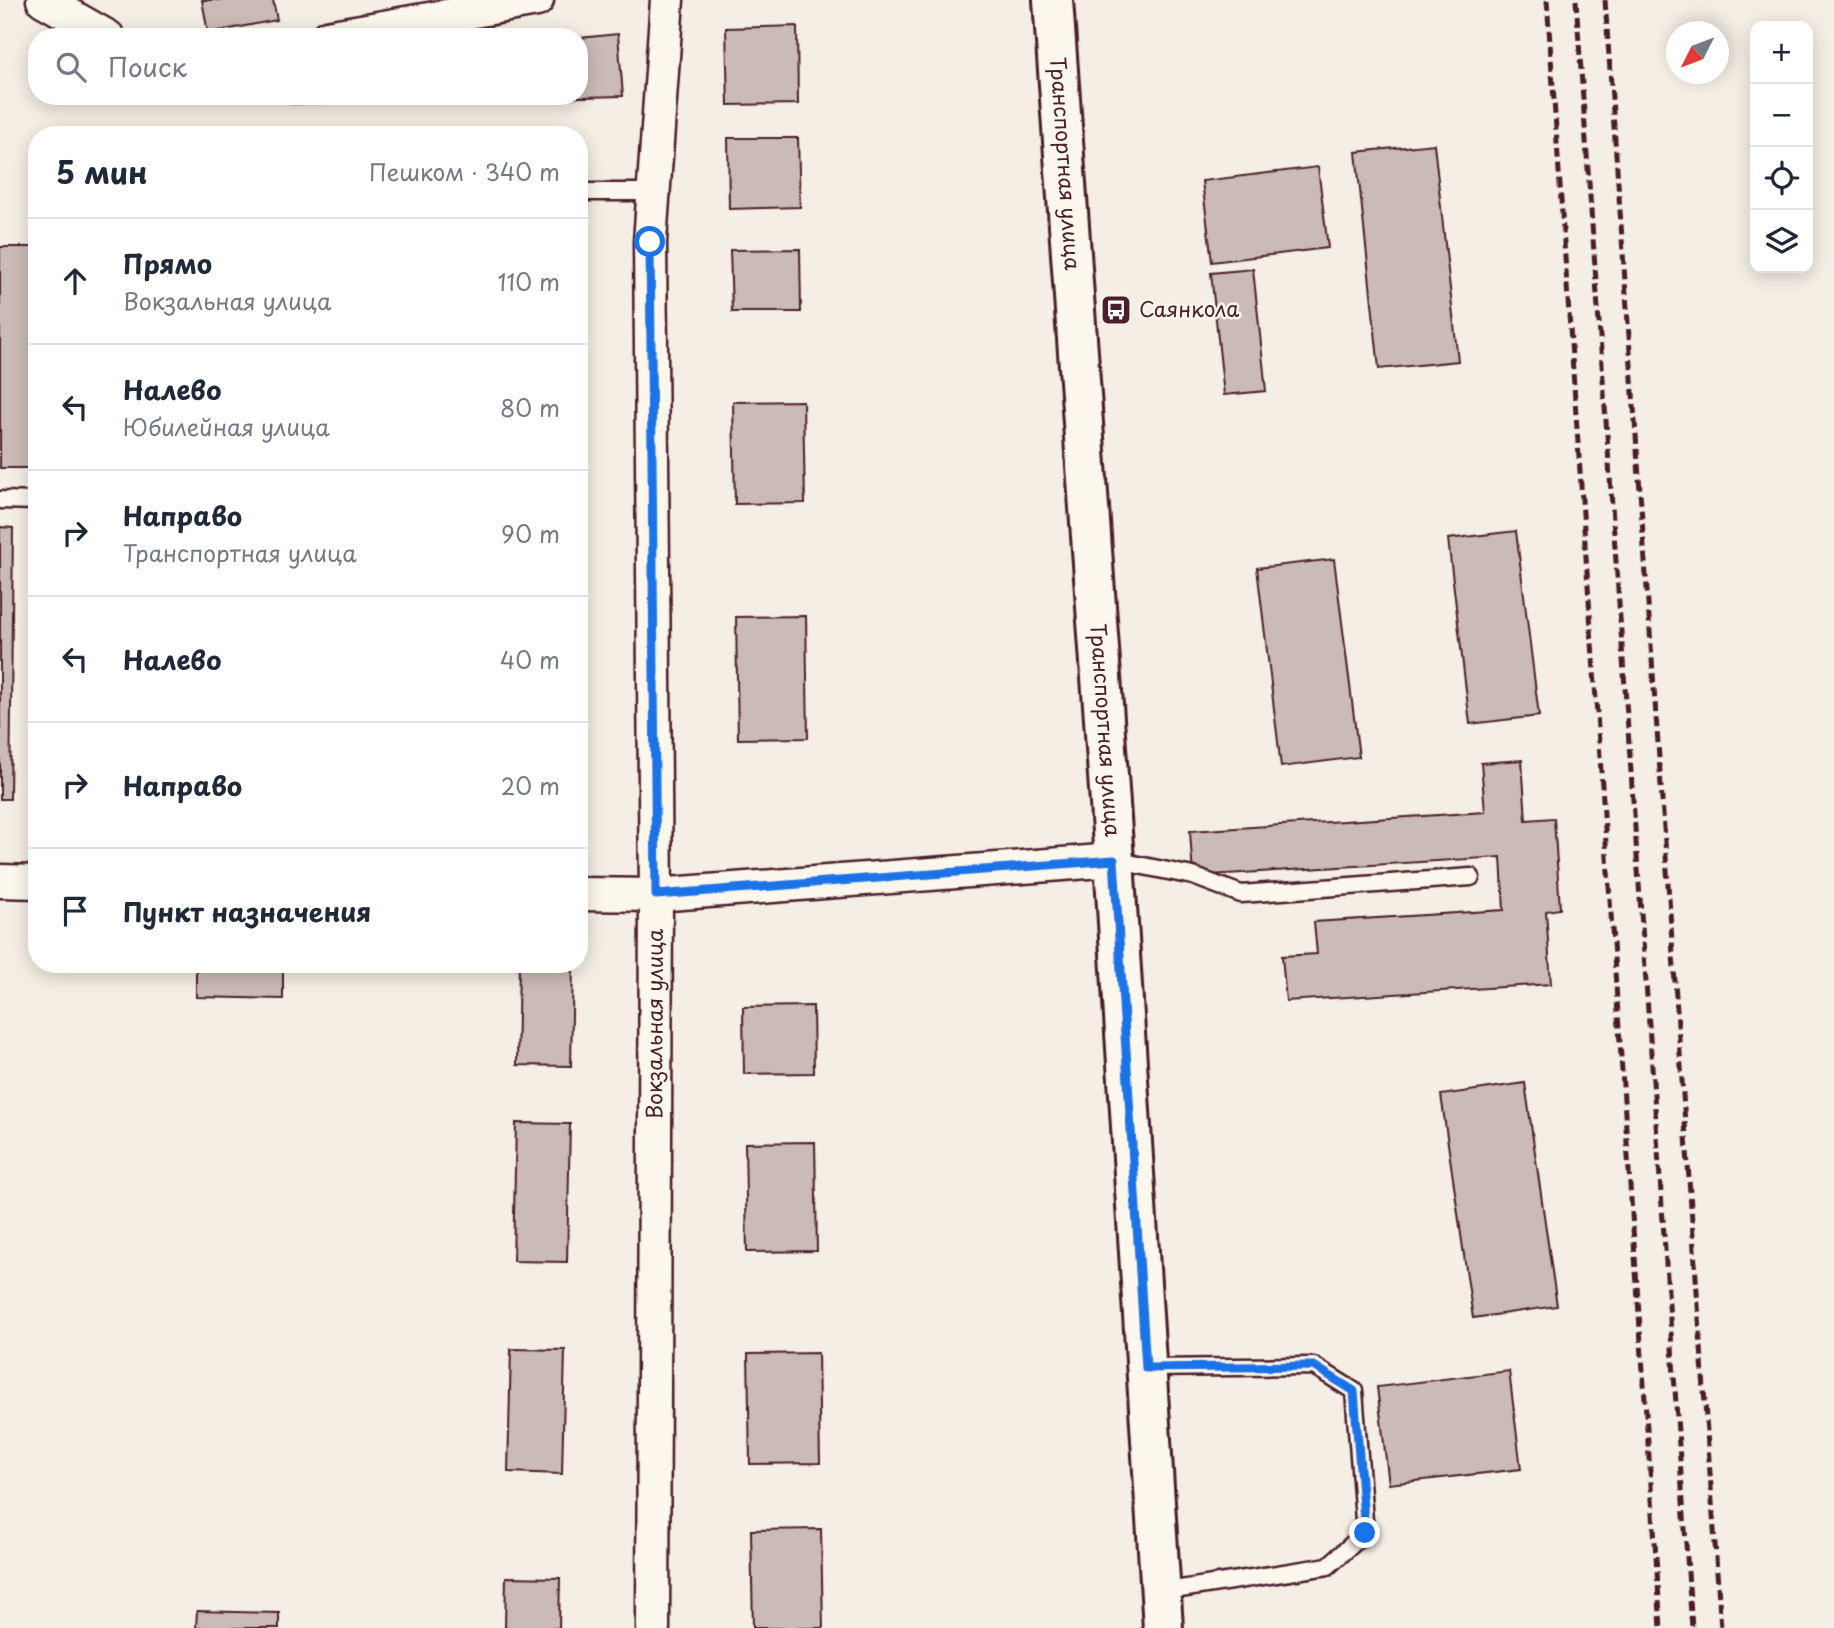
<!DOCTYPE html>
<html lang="ru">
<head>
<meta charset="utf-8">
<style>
	:root { --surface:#fff; --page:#f2f2f3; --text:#1f2937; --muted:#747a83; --line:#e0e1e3 }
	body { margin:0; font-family:"Playpen Sans",sans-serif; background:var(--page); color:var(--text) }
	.controls { position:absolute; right:21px; top:21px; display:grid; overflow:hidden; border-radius:14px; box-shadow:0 4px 18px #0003 }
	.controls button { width:63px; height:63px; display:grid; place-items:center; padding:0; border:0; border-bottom:2px solid var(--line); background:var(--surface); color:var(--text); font:35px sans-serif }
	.compass { position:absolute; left:1666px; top:21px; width:63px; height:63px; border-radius:50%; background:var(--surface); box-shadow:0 4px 18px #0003; rotate:228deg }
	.stop { position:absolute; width:21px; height:21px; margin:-16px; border:5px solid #1a73e8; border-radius:50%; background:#fff }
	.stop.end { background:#1a73e8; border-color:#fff; box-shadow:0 2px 7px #0008 }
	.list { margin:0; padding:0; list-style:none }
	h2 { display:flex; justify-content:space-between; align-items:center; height:91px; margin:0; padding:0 28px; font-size:30px }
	h2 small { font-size:23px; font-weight:400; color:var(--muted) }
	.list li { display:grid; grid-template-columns:46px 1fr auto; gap:21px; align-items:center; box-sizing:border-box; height:126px; padding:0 28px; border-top:2px solid var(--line) }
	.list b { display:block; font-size:26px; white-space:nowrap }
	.list p { margin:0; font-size:23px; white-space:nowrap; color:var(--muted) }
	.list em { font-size:23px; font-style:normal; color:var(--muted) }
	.icon { flex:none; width:38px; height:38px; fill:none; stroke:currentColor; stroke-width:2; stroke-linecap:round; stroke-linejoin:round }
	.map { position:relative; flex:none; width:1834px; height:1628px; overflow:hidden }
	.search { position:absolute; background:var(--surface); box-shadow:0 4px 18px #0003; left:28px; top:28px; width:560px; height:77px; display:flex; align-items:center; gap:18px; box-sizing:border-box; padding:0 24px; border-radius:28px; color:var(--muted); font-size:26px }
	.panel { position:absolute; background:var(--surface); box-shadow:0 4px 18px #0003; left:28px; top:126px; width:560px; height:847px; border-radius:28px }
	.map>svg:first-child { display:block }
	.building { fill:#cabbb6; stroke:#4a1f2b; stroke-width:2 }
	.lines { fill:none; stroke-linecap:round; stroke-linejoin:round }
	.lane-casing { stroke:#4a1f2b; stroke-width:21 }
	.street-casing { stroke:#4a1f2b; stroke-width:37 }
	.secondary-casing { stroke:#4a1f2b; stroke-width:44 }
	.lane { stroke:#fbf7ec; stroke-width:16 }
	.street { stroke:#fbf7ec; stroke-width:32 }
	.secondary { stroke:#fbf7ec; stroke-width:38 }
	.rail { stroke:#4a1f2b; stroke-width:5; stroke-dasharray:10 5; stroke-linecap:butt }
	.route { stroke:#1a73e8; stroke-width:9 }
	.labels { text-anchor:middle; stroke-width:5; stroke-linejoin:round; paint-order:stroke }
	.street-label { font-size:21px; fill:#4a1f2b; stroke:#fbf7ec }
	.poi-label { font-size:21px; fill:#4a1f2b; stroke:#fbf7ec; text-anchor:start }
</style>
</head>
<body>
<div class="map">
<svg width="1834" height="1628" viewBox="0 0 1834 1628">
	<rect width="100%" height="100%" fill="#f4eee4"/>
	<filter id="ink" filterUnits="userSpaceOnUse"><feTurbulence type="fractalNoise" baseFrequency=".0143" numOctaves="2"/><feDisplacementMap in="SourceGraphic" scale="14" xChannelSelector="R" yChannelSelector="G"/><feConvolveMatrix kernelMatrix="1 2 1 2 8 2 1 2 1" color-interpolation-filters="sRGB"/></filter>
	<g filter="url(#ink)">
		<g class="building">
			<path d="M202,0H273L277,20L208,33Z"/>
			<path d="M797,26L798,104L728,105L726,28Z"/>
			<path d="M618,34L623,96L291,104L290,96H579V38Z"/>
			<path d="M728,138H798L800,207L729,209Z"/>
			<path d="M1434,144L1458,361L1379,369L1356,152Z"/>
			<path d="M1318,167L1328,248L1212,262L1202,181Z"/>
			<path d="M0,247H36L35,468H0Z"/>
			<path d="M800,249L801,312H732L730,250Z"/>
			<path d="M1253,269L1266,391L1224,395L1211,273Z"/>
			<path d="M579,272H581L579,499Z"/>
			<path d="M803,401L805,503L735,504L733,402Z"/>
			<path d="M0,527L13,528L10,799H0Z"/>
			<path d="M1516,531L1539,716L1470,724L1448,539Z"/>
			<path d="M1334,559L1359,757L1281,767L1257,568Z"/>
			<path d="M806,616L808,738L738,739L736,617Z"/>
			<path d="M1522,760L1526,820L1554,818L1560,909L1546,911L1551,984L1286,1001L1282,956L1317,954L1314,922L1504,910L1501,857L1193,876L1190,831L1485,812L1481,763Z"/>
			<path d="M196,964H283V999L196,997Z"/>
			<path d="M519,964H573L571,1066L517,1065Z"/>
			<path d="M813,1006L814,1073L744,1074L743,1007Z"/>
			<path d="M1525,1083L1557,1306L1473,1318L1441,1095Z"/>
			<path d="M516,1123L570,1124L567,1262L513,1261Z"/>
			<path d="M815,1142L817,1251L747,1252L745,1143Z"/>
			<path d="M511,1349L565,1350L562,1474L508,1472Z"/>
			<path d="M818,1353L820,1463L750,1464L748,1354Z"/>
			<path d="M1509,1371L1521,1469L1389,1484L1377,1387Z"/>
			<path d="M821,1529L823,1628H753L751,1530Z"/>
			<path d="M506,1577L560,1578L559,1628H505Z"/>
			<path d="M197,1611L279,1613V1628H196Z"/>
		</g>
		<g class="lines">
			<g class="lane-casing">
				<g id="lane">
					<path d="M579,192H655"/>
					<path d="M0,500L37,501"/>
					<path d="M1114,860L1193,876L1241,894L1471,877"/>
					<path d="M1147,1368L1314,1366L1354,1391L1365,1533L1328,1566L1161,1592"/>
				</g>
			</g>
			<g class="street-casing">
				<g id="street">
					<path d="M43,0L108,37"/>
					<path d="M327,37L537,0"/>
					<path d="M0,881L37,882"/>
					<path d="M579,894L656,895L1114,860"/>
					<path id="s1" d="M653,1628L656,895L650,242L667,0"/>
				</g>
			</g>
			<g class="secondary-casing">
				<g id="secondary">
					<path id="s2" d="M1053,0L1114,860L1163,1628"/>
				</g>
			</g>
			<use href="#lane" class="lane"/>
			<use href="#street" class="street"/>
			<use href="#secondary" class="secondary"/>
			<g class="rail">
				<path d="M1547,0L1661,1628"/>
				<path d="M1576,0L1692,1628"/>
				<path d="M1605,0L1721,1628"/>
			</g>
		</g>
	</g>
	<g class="lines" filter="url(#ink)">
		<path class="route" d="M650,242L656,895L1114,860L1146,1368L1314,1366L1354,1391L1365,1533"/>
	</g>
	<defs>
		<g id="bus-square" transform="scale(1.575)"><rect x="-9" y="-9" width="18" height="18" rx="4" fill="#4a1f2b" stroke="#fbf7ec"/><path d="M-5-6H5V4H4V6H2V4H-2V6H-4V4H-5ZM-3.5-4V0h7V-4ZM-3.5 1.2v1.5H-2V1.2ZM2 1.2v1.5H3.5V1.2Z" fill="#fff"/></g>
	</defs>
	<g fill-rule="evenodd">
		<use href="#bus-square" x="1116" y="310"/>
	</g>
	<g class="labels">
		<g class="street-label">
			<text dy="7" stroke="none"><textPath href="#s2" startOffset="164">Транспортная улица</textPath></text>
			<text dy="7" stroke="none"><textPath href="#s2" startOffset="732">Транспортная улица</textPath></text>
			<text dy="7" stroke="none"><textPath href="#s1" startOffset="604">Вокзальная улица</textPath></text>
		</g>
		<g class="poi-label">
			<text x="1139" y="317">Саянкола</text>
		</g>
	</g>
</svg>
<div class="controls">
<button>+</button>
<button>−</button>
<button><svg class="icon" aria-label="locate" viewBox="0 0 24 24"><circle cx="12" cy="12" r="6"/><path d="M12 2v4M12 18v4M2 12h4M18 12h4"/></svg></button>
<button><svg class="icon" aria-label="layers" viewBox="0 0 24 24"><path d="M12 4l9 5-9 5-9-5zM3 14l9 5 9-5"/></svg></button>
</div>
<svg class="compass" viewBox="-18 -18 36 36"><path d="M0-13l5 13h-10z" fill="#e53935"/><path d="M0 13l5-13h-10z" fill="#747a83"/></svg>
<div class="stop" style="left:650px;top:242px"></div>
<div class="stop end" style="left:1365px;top:1533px"></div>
<div class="search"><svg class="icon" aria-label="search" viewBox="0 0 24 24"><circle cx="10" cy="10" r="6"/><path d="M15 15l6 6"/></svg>Поиск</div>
<section class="panel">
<h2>5 мин<small>Пешком · 340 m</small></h2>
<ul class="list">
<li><svg class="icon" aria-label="ahead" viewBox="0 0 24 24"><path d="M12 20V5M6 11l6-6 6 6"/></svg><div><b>Прямо</b><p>Вокзальная улица</p></div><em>110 m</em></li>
<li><svg class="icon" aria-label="left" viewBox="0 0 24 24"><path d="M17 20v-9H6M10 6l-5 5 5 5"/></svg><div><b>Налево</b><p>Юбилейная улица</p></div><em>80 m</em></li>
<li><svg class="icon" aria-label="right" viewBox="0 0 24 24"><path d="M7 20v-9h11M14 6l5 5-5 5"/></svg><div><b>Направо</b><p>Транспортная улица</p></div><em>90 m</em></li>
<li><svg class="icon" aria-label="left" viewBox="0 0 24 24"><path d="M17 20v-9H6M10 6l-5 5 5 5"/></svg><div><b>Налево</b></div><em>40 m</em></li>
<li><svg class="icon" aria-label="right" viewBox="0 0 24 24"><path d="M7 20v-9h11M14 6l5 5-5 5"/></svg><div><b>Направо</b></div><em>20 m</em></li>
<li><svg class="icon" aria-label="arrive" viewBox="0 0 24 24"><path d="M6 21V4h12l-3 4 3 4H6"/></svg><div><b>Пункт назначения</b></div></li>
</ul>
</section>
</div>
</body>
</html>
